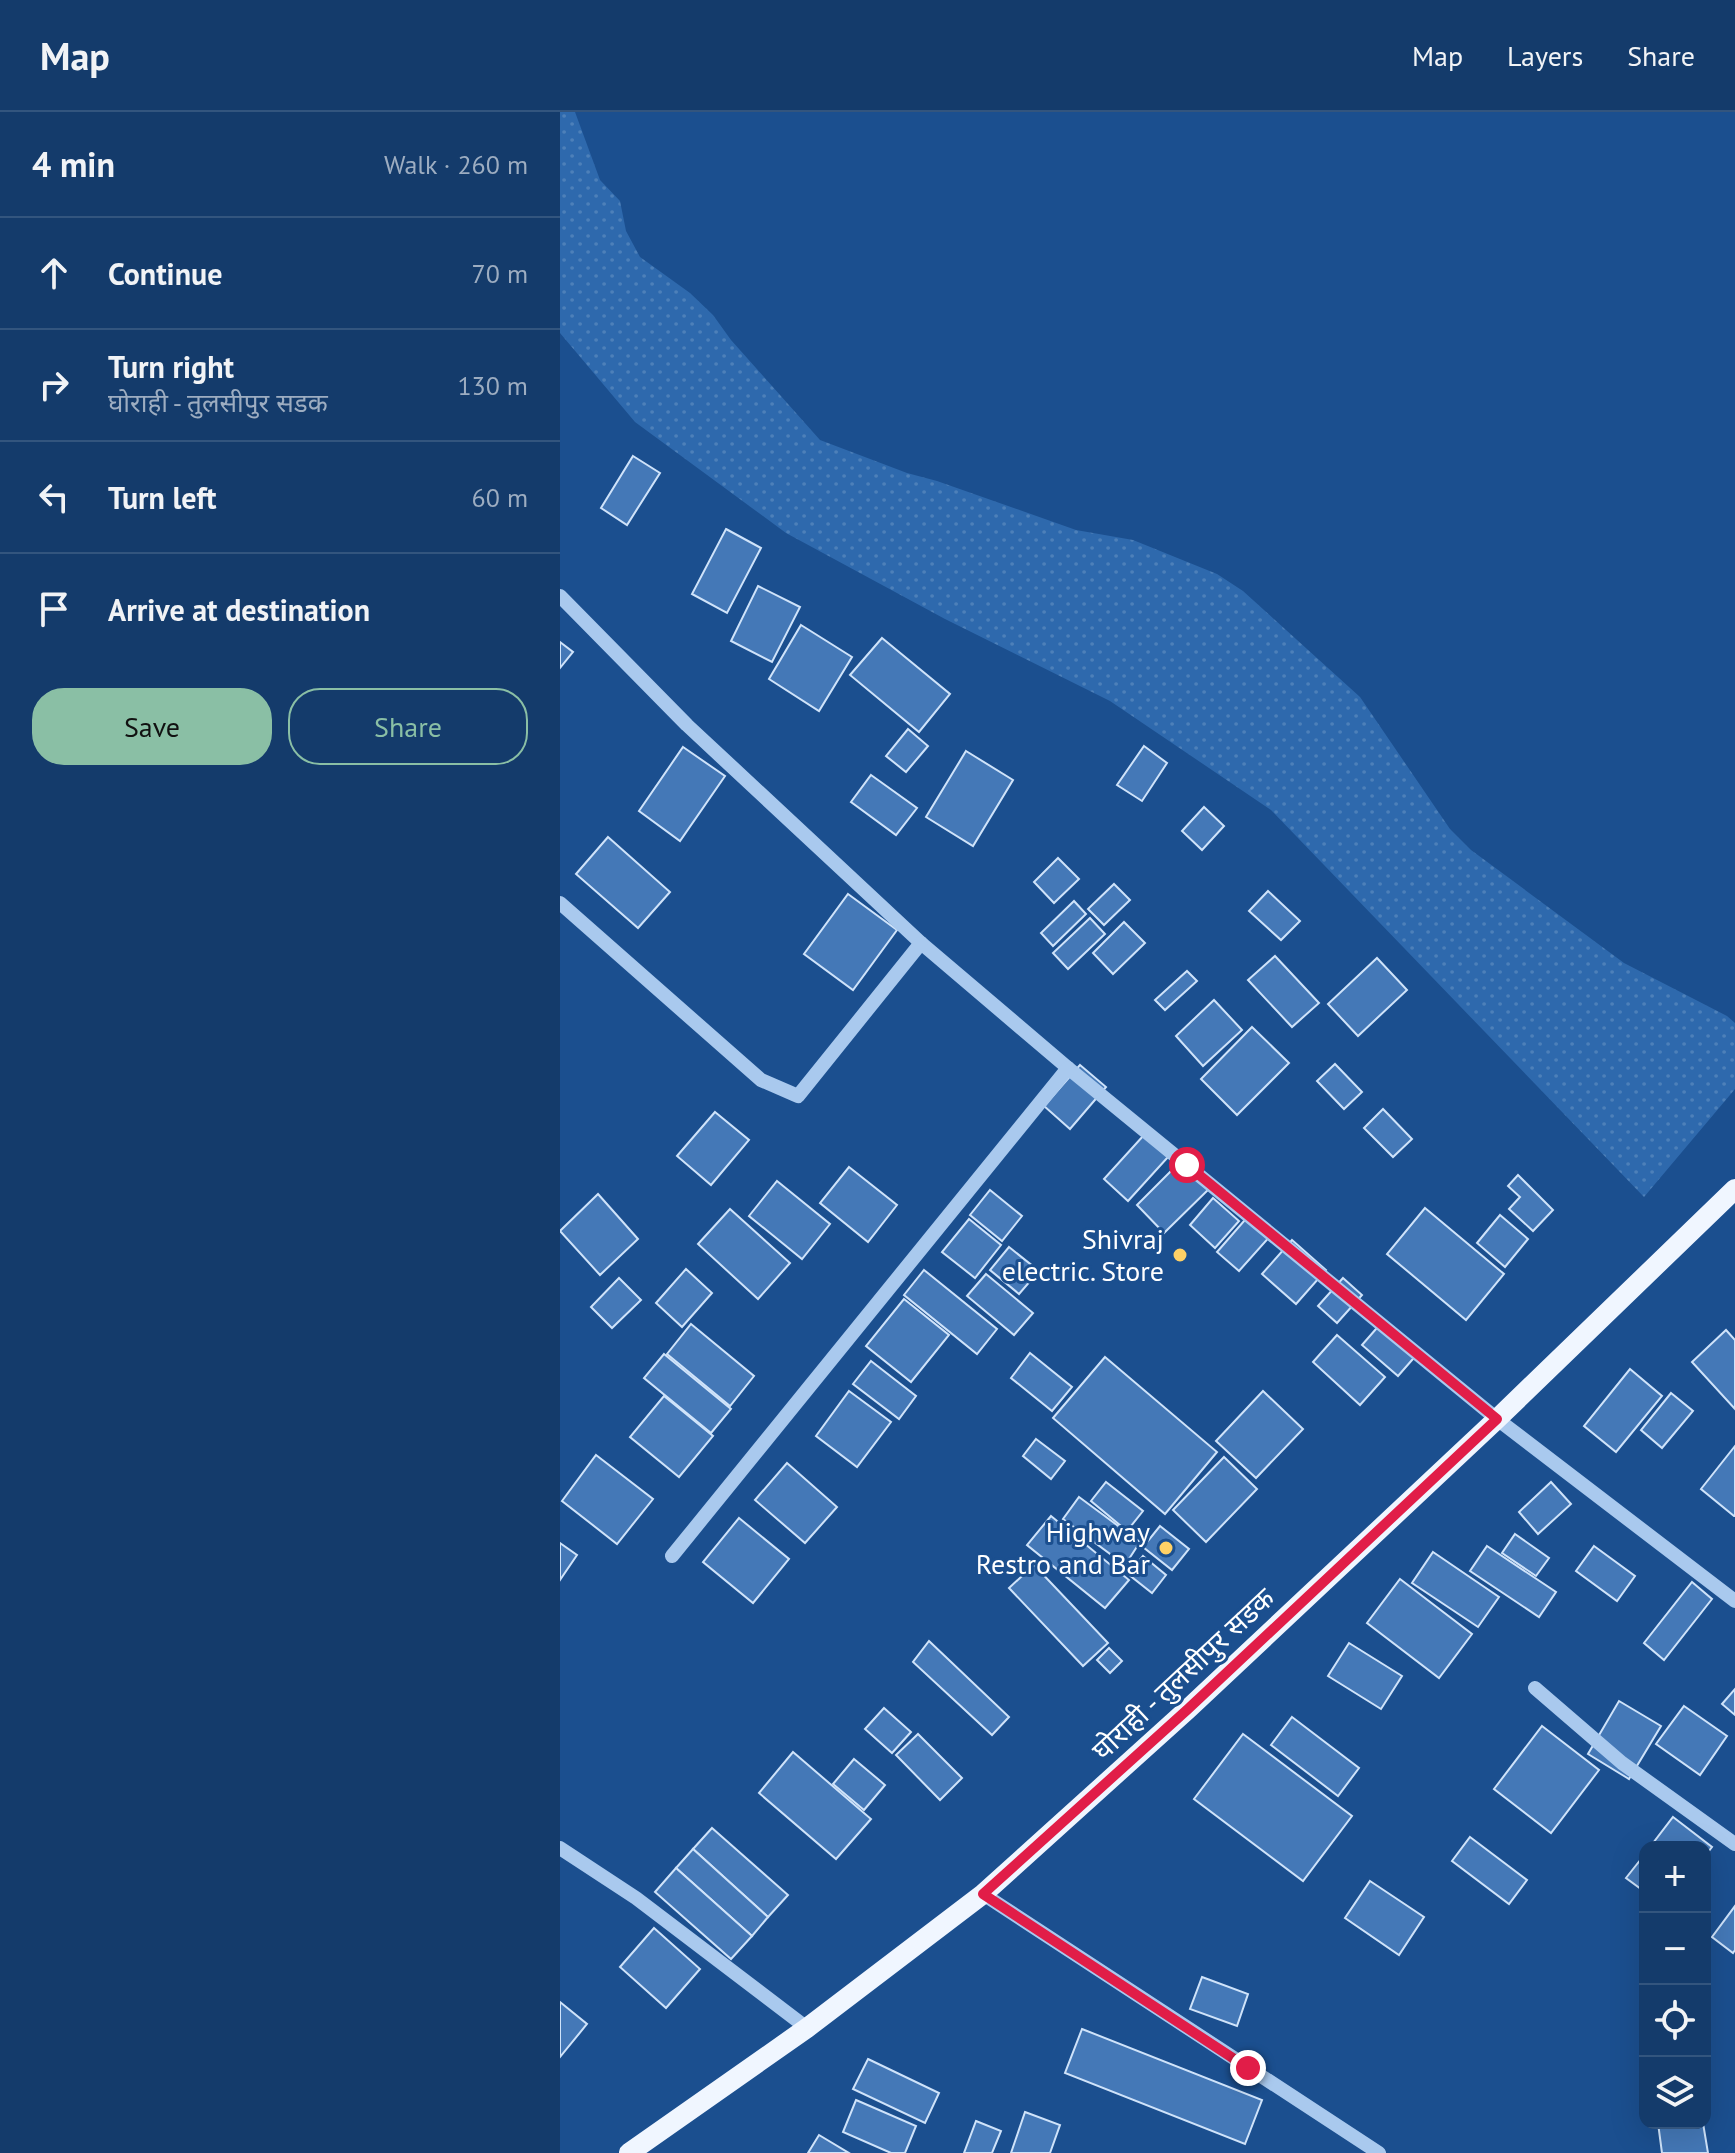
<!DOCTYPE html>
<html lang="en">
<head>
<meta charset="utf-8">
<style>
	:root { --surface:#143b6b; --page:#1d4271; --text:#f1f3f6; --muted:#9dadc1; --line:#33557e; --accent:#8abfa5 }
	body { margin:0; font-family:"PT Sans","Noto Sans Devanagari",sans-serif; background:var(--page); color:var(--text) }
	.controls { position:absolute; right:24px; bottom:24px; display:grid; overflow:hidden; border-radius:16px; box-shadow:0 8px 32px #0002 }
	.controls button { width:72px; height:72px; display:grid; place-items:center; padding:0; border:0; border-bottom:2px solid var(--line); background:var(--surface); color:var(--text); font:40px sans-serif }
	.stop { position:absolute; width:24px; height:24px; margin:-18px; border:6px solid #e11d48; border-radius:50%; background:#fff }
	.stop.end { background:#e11d48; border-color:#fff; box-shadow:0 2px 8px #0008 }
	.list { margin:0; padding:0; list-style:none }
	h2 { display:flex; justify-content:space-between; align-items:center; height:104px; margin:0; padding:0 32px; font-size:34px }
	h2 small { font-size:26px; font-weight:400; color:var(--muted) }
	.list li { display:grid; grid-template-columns:52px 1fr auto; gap:24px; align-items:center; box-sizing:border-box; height:112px; padding:0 32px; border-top:2px solid var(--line) }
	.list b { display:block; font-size:30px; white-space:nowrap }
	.list p { margin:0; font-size:26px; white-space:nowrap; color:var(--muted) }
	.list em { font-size:26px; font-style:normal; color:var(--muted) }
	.actions { display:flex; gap:16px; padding:24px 32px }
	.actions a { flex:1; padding:18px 0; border:2px solid var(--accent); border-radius:32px; text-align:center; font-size:28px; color:var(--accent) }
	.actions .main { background:var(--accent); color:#111 }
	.icon { flex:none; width:44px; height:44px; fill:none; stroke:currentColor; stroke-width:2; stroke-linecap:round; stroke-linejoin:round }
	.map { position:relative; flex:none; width:1175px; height:2041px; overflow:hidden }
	header { display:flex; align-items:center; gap:48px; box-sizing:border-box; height:112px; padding:0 40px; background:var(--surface); border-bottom:2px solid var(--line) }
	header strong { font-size:38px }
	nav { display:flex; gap:44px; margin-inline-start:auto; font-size:28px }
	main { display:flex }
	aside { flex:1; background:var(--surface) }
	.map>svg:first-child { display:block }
	.grass { fill:url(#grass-dots) }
	.building { fill:#4478b7; stroke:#cfe3fa; stroke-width:2 }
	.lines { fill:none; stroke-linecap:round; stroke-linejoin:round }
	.minor { stroke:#a9c9ee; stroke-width:14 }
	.major { stroke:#f0f6ff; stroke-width:20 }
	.route { stroke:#e11d48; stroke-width:10 }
	.poi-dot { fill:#ffd166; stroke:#1b4f8f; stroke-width:3 }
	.labels { text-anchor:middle; stroke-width:6; stroke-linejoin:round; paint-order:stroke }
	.poi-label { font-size:28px; fill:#fff; stroke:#1b4f8f; text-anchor:end }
	.street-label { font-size:28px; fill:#fff; stroke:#1b4f8f }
</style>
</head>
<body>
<header>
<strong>Map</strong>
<nav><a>Map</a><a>Layers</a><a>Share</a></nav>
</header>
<main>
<aside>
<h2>4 min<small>Walk · 260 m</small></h2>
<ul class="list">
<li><svg class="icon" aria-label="ahead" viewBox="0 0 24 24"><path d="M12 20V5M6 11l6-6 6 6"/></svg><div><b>Continue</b></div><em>70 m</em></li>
<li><svg class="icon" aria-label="right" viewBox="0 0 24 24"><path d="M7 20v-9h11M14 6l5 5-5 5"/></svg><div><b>Turn right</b><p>घोराही - तुलसीपुर सडक</p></div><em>130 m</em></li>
<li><svg class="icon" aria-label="left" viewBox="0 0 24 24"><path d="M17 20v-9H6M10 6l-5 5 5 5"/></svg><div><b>Turn left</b></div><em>60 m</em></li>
<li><svg class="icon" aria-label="arrive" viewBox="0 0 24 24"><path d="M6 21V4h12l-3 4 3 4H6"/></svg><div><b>Arrive at destination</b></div></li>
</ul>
<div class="actions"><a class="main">Save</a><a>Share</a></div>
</aside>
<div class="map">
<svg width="1175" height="2041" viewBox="0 0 1175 2041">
	<defs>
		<pattern id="grass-dots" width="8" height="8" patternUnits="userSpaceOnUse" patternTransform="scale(2)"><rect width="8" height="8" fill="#2e69ad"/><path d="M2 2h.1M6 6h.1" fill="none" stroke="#4d80b9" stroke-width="1.8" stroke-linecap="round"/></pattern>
	</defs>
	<rect width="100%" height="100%" fill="#1b4f8f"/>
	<path class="grass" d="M0,0H15L40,68L60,89L66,119L80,145L130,181L153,203L171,228L260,328L347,361L377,369L516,418L573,428L657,462L683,479L800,585L890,717L911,738L1064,851L1167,904L1175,911V977L1084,1085L711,698L550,589L385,507L226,421L75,310L0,221Z"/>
	<g class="building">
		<path d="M73,344L100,361L67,413L41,396Z"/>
		<path d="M166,417L201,436L167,501L132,482Z"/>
		<path d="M198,474L240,495L212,550L171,529Z"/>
		<path d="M241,513L292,545L259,599L209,567Z"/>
		<path d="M322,526L390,582L359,620L290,563Z"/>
		<path d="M0,530L13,540L0,556Z"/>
		<path d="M348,617L368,634L346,660L326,644Z"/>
		<path d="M584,634L607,651L582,689L557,673Z"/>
		<path d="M123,635L165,664L120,729L79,699Z"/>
		<path d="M406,639L453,668L413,734L366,705Z"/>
		<path d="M311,663L357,696L336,723L291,690Z"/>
		<path d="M644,695L664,714L642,738L622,719Z"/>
		<path d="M48,725L110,780L78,816L16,762Z"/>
		<path d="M498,746L519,767L494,791L474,770Z"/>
		<path d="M554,772L570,788L544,813L528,797Z"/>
		<path d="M708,779L740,809L721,828L689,799Z"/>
		<path d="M288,782L337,818L293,878L244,842Z"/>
		<path d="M514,789L526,802L493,834L481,821Z"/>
		<path d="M530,806L545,822L508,857L493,841Z"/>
		<path d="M564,810L585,831L553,862L533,841Z"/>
		<path d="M715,844L759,891L732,915L688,868Z"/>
		<path d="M817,846L847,878L798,924L768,892Z"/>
		<path d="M627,859L637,869L605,898L595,888Z"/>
		<path d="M654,888L682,918L643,954L616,924Z"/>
		<path d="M692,915L729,951L677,1003L641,967Z"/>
		<path d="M775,952L802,980L784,997L757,969Z"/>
		<path d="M520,953L546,975L510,1017L484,994Z"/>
		<path d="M823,997L852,1027L833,1045L804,1016Z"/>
		<path d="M155,1000L189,1028L151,1073L117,1044Z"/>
		<path d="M584,1023L608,1045L568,1089L544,1067Z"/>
		<path d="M625,1045L653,1073L604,1121L577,1093Z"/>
		<path d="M289,1055L337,1093L308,1130L260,1091Z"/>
		<path d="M958,1063L993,1098L973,1119L949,1097L960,1085L948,1074Z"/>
		<path d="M217,1069L270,1112L242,1147L189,1104Z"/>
		<path d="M430,1078L462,1104L442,1129L410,1103Z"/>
		<path d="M38,1082L78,1127L40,1163L0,1119Z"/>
		<path d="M653,1086L679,1109L655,1136L630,1113Z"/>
		<path d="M865,1096L944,1162L906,1208L827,1142Z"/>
		<path d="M170,1097L230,1151L198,1187L138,1132Z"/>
		<path d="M691,1101L713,1121L679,1159L657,1140Z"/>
		<path d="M940,1103L968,1127L945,1155L917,1131Z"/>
		<path d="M409,1107L441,1133L415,1166L382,1140Z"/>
		<path d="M732,1128L766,1158L736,1192L702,1162Z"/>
		<path d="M449,1135L479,1159L459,1182L430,1158Z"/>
		<path d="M126,1157L152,1181L122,1215L96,1191Z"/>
		<path d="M364,1158L437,1217L417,1242L344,1183Z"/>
		<path d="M426,1162L473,1201L454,1223L407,1184Z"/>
		<path d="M59,1166L81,1188L52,1216L31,1195Z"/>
		<path d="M783,1166L802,1183L777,1211L758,1194Z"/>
		<path d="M344,1187L389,1223L351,1270L306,1234Z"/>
		<path d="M823,1209L859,1240L838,1264L802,1233Z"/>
		<path d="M131,1212L194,1264L170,1294L107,1242Z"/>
		<path d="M1166,1218L1175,1228V1297L1132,1250Z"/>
		<path d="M777,1223L825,1265L800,1293L753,1250Z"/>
		<path d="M470,1241L512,1275L492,1299L451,1266Z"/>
		<path d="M104,1242L171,1297L151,1321L84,1266Z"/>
		<path d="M545,1245L657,1340L605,1402L493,1306Z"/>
		<path d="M311,1249L356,1284L339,1307L293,1272Z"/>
		<path d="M1070,1257L1102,1284L1056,1340L1024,1314Z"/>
		<path d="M289,1279L331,1310L297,1355L256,1324Z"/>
		<path d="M703,1279L743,1317L696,1366L656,1329Z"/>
		<path d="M1111,1281L1133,1299L1102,1336L1081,1318Z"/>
		<path d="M104,1284L153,1324L119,1365L70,1325Z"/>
		<path d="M476,1327L505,1349L491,1367L463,1344Z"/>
		<path d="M1175,1334V1404H1174L1141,1377Z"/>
		<path d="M36,1343L93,1387L57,1432L2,1389Z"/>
		<path d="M664,1345L697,1377L646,1430L613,1398Z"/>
		<path d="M227,1351L277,1395L245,1431L195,1388Z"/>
		<path d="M546,1370L583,1399L567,1419L531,1389Z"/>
		<path d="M991,1370L1011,1392L978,1422L959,1400Z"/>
		<path d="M519,1385L580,1430L565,1453L503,1407Z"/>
		<path d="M491,1404L569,1468L545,1496L467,1433Z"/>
		<path d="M179,1406L229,1447L193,1491L143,1450Z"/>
		<path d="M600,1414L629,1437L612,1458L583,1435Z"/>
		<path d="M955,1422L989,1446L976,1464L942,1441Z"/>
		<path d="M0,1431L17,1443L0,1468Z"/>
		<path d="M927,1434L996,1480L979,1505L910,1459Z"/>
		<path d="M1034,1434L1075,1464L1057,1489L1016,1459Z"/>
		<path d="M873,1440L939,1485L918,1515L852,1471Z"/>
		<path d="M583,1444L606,1463L592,1481L568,1462Z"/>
		<path d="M474,1453L548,1531L523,1554L449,1476Z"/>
		<path d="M840,1467L912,1522L879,1566L807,1511Z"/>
		<path d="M1132,1470L1152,1487L1104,1548L1084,1531Z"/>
		<path d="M369,1529L449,1605L432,1623L353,1550Z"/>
		<path d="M789,1531L842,1564L821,1597L768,1564Z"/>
		<path d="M549,1536L562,1549L550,1561L537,1548Z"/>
		<path d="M1175,1577V1603L1162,1592Z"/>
		<path d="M1059,1589L1101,1614L1069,1667L1028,1642Z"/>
		<path d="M1124,1594L1167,1624L1140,1663L1096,1632Z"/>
		<path d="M324,1596L351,1620L332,1641L305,1617Z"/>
		<path d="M732,1605L799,1656L778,1684L711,1633Z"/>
		<path d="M982,1614L1039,1658L991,1721L934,1677Z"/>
		<path d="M358,1622L402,1666L380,1688L336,1643Z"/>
		<path d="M683,1622L792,1704L743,1769L634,1687Z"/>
		<path d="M233,1640L311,1707L276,1747L199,1681Z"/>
		<path d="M294,1647L325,1673L304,1698L273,1672Z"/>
		<path d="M1113,1705L1152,1735L1145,1744V1735H1090Z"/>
		<path d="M152,1716L228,1783L208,1805L133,1737Z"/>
		<path d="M910,1725L967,1768L949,1792L892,1749Z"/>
		<path d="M133,1737L208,1805L192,1824L116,1756Z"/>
		<path d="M1085,1742V1780L1066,1766Z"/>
		<path d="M116,1756L192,1824L171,1847L95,1780Z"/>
		<path d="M810,1769L864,1805L839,1843L785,1806Z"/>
		<path d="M1175,1794V1838L1173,1841L1152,1825Z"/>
		<path d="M94,1816L140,1857L106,1896L60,1855Z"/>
		<path d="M642,1865L688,1882L677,1914L630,1897Z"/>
		<path d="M0,1890L27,1912L0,1945Z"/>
		<path d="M522,1917L702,1988L685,2032L505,1961Z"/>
		<path d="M308,1947L379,1981L365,2011L293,1977Z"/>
		<path d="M296,1988L356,2014L345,2041H331L283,2020Z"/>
		<path d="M465,2000L500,2013L490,2041H451Z"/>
		<path d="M416,2009L441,2019L432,2041H404Z"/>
		<path d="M1098,2011H1143L1148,2041H1102Z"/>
		<path d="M259,2023L289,2041H248Z"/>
	</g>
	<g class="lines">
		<g class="minor">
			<path d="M0,484L127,613L361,831L508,956L937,1307L1175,1489"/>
			<path d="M0,791L201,968L238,984L361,831"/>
			<path d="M112,1444L508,956"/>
			<path d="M975,1576L1062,1651L1175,1732"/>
			<path d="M0,1736L76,1786L247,1916"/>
			<path d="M423,1782L819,2041"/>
		</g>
		<path class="major" d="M69,2041L247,1916L423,1782L628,1597L937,1307L1175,1077"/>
	</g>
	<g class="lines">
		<path class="route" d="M627,1053L937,1307L628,1597L423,1782L688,1956"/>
	</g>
	<g class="poi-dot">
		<circle cx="620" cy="1143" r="8"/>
		<circle cx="606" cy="1436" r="8"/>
	</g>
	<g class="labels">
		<g class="poi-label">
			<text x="604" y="1137">Shivraj<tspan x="604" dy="32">electric. Store</tspan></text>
			<text x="590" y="1430">Highway<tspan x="590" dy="32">Restro and Bar</tspan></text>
		</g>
		<g class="street-label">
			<text transform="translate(623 1562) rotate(-43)" y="10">घोराही - तुलसीपुर सडक</text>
		</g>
	</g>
</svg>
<div class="controls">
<button>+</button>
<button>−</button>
<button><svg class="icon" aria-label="locate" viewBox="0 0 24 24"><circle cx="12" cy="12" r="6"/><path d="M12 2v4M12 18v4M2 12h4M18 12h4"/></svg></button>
<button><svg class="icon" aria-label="layers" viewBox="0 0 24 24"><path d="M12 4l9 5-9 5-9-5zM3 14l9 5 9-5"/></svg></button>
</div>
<div class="stop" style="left:627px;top:1053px"></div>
<div class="stop end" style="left:688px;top:1956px"></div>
</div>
</main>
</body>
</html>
